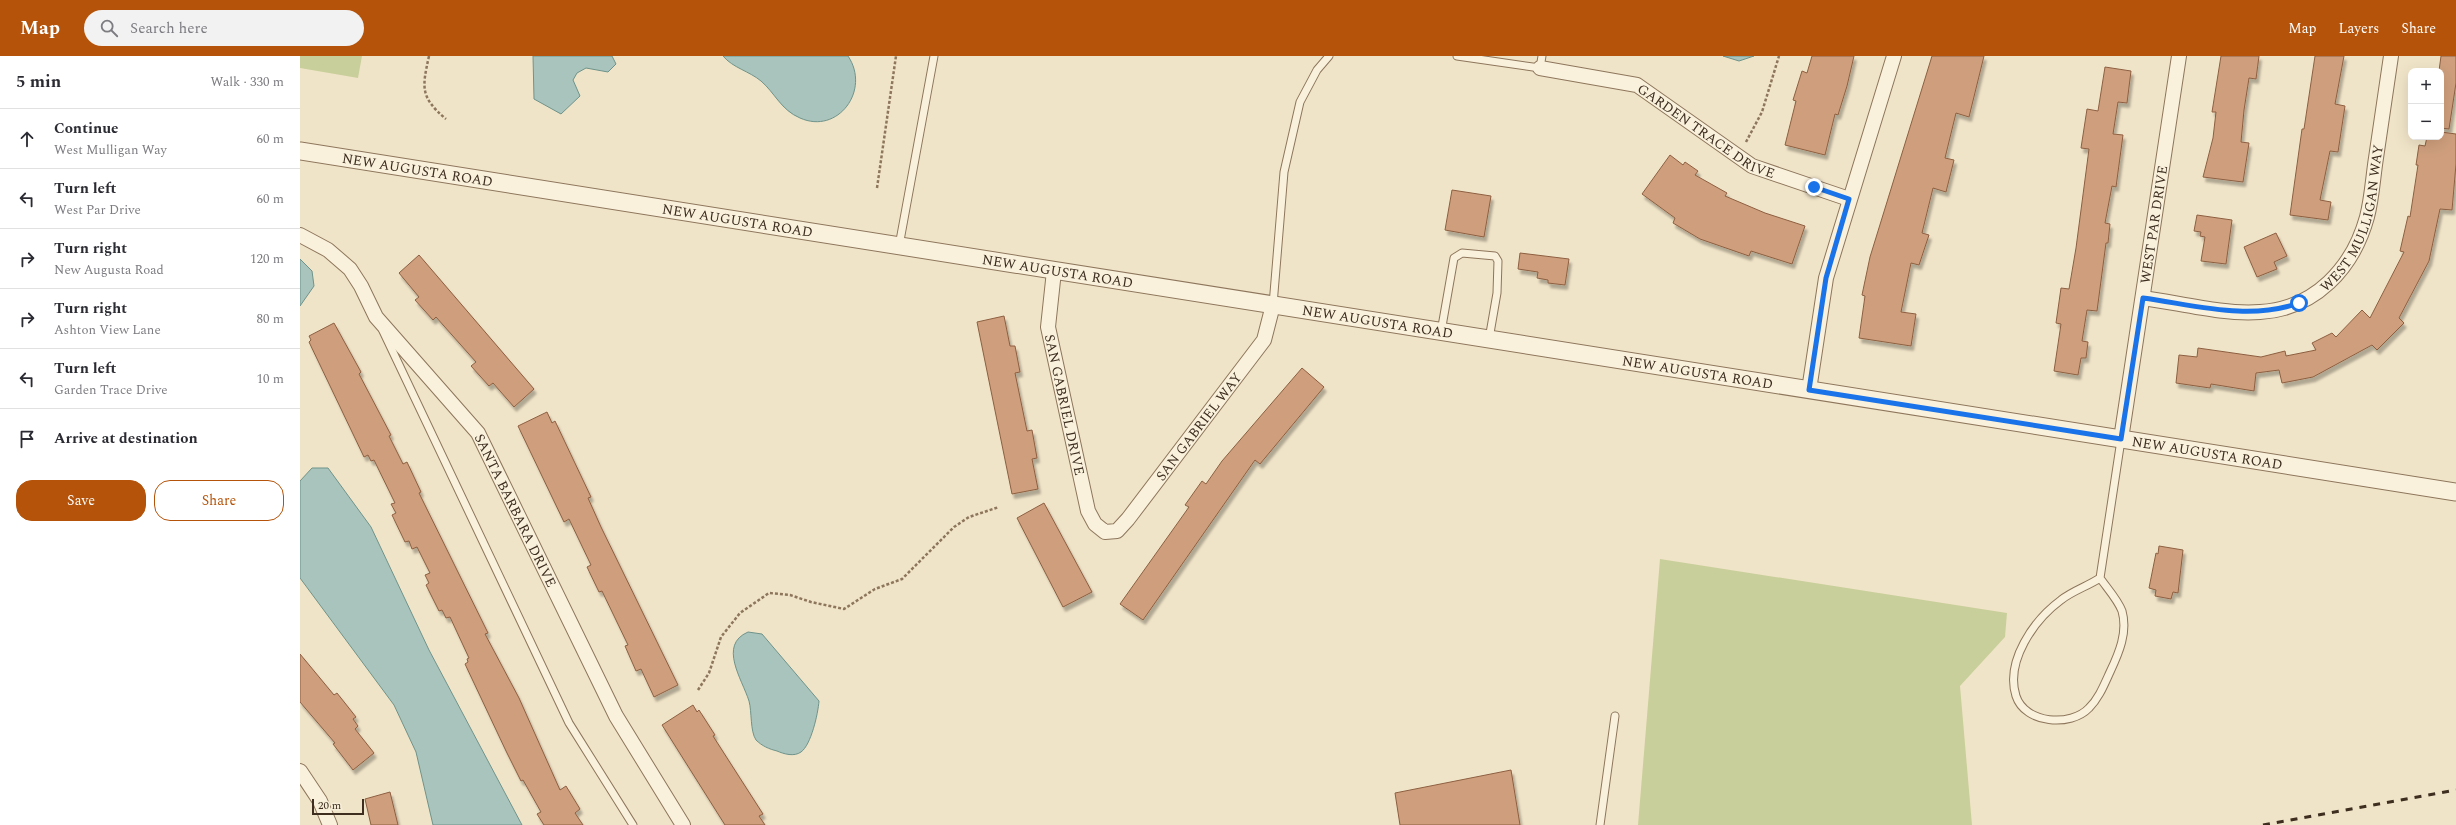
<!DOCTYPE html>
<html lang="en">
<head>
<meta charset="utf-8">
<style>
	:root { --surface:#fff; --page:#f2f2f3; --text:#2b2b33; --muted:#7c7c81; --line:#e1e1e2; --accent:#b45309 }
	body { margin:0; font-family:Spectral,serif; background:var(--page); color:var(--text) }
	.controls { position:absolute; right:12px; top:12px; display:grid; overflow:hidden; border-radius:8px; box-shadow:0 4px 16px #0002 }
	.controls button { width:36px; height:36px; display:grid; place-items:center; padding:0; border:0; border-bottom:1px solid var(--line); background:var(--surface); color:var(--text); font:20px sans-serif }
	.scale { position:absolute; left:12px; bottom:10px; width:52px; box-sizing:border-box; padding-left:4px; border:2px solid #3d2e20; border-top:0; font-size:11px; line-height:14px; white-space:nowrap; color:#3d2e20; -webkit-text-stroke:3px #f7eed8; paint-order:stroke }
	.stop { position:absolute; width:12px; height:12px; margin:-9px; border:3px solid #1a73e8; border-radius:50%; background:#fff }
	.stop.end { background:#1a73e8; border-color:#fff; box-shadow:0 1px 4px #0008 }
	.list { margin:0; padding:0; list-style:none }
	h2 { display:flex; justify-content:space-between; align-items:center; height:52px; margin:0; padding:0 16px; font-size:17px }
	h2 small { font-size:13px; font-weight:400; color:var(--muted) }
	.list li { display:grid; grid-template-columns:26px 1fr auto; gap:12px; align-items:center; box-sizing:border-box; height:60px; padding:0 16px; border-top:1px solid var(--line) }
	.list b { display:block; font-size:15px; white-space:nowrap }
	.list p { margin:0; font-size:13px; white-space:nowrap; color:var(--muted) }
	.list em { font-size:13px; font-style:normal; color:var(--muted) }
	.actions { display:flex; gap:8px; padding:12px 16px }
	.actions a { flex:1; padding:9px 0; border:1px solid var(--accent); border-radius:16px; text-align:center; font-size:14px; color:var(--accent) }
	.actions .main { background:var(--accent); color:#fff }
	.icon { flex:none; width:22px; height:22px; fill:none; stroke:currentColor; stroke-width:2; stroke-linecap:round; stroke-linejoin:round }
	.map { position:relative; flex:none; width:2156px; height:769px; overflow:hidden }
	header { display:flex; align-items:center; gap:24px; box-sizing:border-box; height:56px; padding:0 20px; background:var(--accent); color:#fff }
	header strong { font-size:19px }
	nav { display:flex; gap:22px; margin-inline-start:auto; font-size:14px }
	.search { width:280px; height:36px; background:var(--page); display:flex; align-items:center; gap:10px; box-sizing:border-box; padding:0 14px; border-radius:22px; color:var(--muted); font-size:15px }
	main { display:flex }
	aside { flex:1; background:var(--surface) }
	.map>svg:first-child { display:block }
	.green { fill:#c9cf9b }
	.water { fill:#a9c4bc; stroke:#6f938a }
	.building { fill:#cf9f7d; stroke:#8d5f41; filter:url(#shadow) }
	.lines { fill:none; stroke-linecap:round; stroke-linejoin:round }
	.service-casing { stroke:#8d765c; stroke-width:9 }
	.minor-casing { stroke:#8d765c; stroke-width:16 }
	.tertiary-casing { stroke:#8d765c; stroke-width:19 }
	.path { stroke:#8d765c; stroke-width:2.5; stroke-dasharray:3 2; stroke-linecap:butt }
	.service { stroke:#faf1dc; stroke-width:7 }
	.minor { stroke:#faf1dc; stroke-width:14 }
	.tertiary { stroke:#faf1dc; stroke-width:17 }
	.rail { stroke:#3d2e20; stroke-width:3; stroke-dasharray:7 7; stroke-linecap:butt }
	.route { stroke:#1a73e8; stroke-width:5 }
	.labels { text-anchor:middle; stroke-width:4; stroke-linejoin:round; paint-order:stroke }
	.street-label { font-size:14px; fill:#3d2e20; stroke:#f7eed8 }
</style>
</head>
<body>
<header>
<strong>Map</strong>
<div class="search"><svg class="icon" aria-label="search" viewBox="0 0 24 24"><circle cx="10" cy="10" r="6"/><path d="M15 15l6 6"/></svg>Search here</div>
<nav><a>Map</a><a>Layers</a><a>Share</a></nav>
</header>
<main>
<aside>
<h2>5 min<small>Walk · 330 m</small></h2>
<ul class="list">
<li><svg class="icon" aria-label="ahead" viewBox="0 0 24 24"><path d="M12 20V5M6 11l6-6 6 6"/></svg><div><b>Continue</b><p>West Mulligan Way</p></div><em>60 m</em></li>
<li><svg class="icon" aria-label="left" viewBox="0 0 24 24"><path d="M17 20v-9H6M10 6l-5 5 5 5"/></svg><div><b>Turn left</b><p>West Par Drive</p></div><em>60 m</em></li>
<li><svg class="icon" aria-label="right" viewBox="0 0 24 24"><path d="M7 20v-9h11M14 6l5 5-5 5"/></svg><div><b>Turn right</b><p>New Augusta Road</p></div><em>120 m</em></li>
<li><svg class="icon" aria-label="right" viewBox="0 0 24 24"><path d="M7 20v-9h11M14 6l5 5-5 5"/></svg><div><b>Turn right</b><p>Ashton View Lane</p></div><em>80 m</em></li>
<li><svg class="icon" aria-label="left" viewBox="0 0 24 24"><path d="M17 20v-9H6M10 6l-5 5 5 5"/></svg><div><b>Turn left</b><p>Garden Trace Drive</p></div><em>10 m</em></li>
<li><svg class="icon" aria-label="arrive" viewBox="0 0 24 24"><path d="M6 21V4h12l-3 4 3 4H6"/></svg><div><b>Arrive at destination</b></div></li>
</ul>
<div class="actions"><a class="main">Save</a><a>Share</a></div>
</aside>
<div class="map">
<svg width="2156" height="769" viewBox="0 0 2156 769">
	<defs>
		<filter id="shadow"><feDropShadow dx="2.5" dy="4.5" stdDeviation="1" flood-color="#0004"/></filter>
	</defs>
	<rect width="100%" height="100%" fill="#f0e4c8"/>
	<g class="green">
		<path d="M0,0H62L58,22L0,12Z"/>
		<path d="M1360,503L1707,557L1705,581L1660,630L1672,769H1338Z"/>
	</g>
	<g class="water">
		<path d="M233,0H312L316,8L308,16L286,12L277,17L273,24L280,40L261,58L234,43Z"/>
		<path d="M423,0H548C571,34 538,79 500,62C481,54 475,37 461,25C449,15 433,12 423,0Z"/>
		<path d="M1423,0H1454L1439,5Z"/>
		<path d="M0,203L12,215L14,230L0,250Z"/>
		<path d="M12,412H28L71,471L129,594L222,769H133L116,696L94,649L0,522V425Z"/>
		<path d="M448,576L462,578L519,645C518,658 511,689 501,696C494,701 484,698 477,695C469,693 462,690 456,684C450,675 452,656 449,645C442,623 418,589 448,576Z"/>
	</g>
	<g class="building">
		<path d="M1512,0H1554L1547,30L1538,59L1535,58L1525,99L1485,89L1496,45L1493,44L1502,15L1507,17Z"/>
		<path d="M1632,0H1684L1669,61L1656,57L1645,102L1654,104L1646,136L1633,132L1622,177L1629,179L1619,209L1611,207L1601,256L1616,258L1611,290L1559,282L1565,240L1562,239L1570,201Z"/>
		<path d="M1921,0H1959L1956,23L1949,22L1944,54L1941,86L1949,87L1943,126L1903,121L1913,82L1916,56H1912Z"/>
		<path d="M2015,0H2044L2035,48L2045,50L2038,96L2030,95L2020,144L2031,146L2028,164L1990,159L2002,73H2004Z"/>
		<path d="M2141,0H2156V27L2149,73L2141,72V15H2139Z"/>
		<path d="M1805,11L1831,15L1827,47L1818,46L1813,78L1823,79L1816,131L1812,130L1805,167L1810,168L1808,187H1806L1797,255L1787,254L1782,285L1788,286L1786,302H1781L1778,319L1754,315L1761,268L1756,267L1761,232L1769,233L1776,192L1789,93L1781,92L1787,53L1798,55Z"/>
		<path d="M2141,76L2156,78V108L2152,154L2140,153L2129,205L2099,262L2104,267L2077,294L2072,289L2013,321L1982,327L1979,314L1956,317L1954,335L1911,328L1910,332L1876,327L1879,299L1897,301L1898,292L1961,301L1985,295L1986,300L2016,294L2012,287L2032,277L2036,281L2062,254L2070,262L2104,196L2100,195L2108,160L2110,161L2118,109H2116L2119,89L2125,90L2127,81H2141Z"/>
		<path d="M1370,99L1383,109L1385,106L1398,115L1395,119L1427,137L1425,140L1465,157L1505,170L1492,208L1451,195L1449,200L1400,183L1373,167L1375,162L1342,138Z"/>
		<path d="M1152,134L1191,140L1184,181L1145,174Z"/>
		<path d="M1897,159L1932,164L1926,208L1901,205L1905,181L1900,180L1901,176L1894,175Z"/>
		<path d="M1976,177L1987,200L1974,206L1977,213L1957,221L1944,191Z"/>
		<path d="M1220,197L1269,203L1265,229L1248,227V224L1237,222L1238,216L1218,213Z"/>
		<path d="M119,199L234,333L214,351L193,327L189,330L171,310L176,306L136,261L133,264L115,244L119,241L99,217Z"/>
		<path d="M704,260L710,290H715L720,316L715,317L727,375L732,374L737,402L732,403L738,433L712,438L677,266Z"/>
		<path d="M34,267L61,316L59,318L91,379L89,380L103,408L107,406L121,436L119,437L188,577L185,578L219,642L260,734L266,730L280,753L275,757L283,769H244L237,758L241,756L223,724L221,725L206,695L165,608L168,606L167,603L169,602L150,561L146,562L142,554L139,555L126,529L129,527L125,519L130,517L117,491L112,493L109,485L105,486L92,459L96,457L91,448L95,447L74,404L71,405L68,399L64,401L9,286L11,284L9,280Z"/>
		<path d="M1002,312L1024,331L960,408L955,404L843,564L820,548L889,451L885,449L902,425L906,428L922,405Z"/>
		<path d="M247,356L252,367L255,365L291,441L288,442L301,471L378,629L354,641L341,613L336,615L325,590L328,589L302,535L299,536L287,511L291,509L269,463L264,466L218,370Z"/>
		<path d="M744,447L792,536L763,551L717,462Z"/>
		<path d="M1859,490L1883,494L1878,537L1873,536L1871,543L1855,540L1856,534L1849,532L1856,497L1858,498Z"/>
		<path d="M0,598L34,639L37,637L56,661L53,663L58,670L55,673L74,697L53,714L33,688L35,687L0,646Z"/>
		<path d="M393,649L397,656L399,654L415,679L413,680L463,758L459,760L465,769H425L362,669Z"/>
		<path d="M1211,714L1220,769H1100L1095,737Z"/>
		<path d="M90,736L98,769H71L65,743Z"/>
	</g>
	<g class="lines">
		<g class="service-casing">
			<g id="service">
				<path d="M1157,0L1240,12L1242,0"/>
				<path d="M599,190L634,0"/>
				<path d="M973,249L984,116L1000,46L1017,14L1029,0"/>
				<path d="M83,275L269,667L333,769"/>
				<path d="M1141,276L1154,202L1162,197L1195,200L1198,205L1197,237L1189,283"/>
				<path d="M1800,522C1807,532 1818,544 1822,555C1828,576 1819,597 1810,616C1804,629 1799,642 1789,652C1771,671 1725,668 1716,640C1705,605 1734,564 1761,544C1772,535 1788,530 1800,522L1821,384"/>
				<path d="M1300,769L1315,660"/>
			</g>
		</g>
		<g class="minor-casing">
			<g id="minor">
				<path id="s1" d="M1240,12L1337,29L1452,110L1549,143"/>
				<path id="s2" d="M0,179L28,194L50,213L61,230L76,261L178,377L316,660L383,769"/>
				<path id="s3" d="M754,215L748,271L788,455L795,468L805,476L817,475L828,463L964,284L973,249"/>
				<path id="s4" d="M1843,242C1880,247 1924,259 1960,256C2015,253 2053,212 2067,161C2072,142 2073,121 2076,102C2081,68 2086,34 2091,0"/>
				<path d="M1509,334L1526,222L1594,0"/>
				<path id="s5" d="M1821,383L1879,0"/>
				<path d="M0,715L20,745L30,769"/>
			</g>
		</g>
		<g class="tertiary-casing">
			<g id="tertiary">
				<path id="s6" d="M0,95L2156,436"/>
			</g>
		</g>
		<g class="path">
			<path d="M129,0C122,32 120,41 146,63"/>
			<path d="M1446,86L1462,56L1479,0"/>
			<path d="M577,132L596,0"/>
			<path d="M398,634L409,617L421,581L440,557L469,537L490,539L511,546L544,553L575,533L602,523L654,471L669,461L699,451"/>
		</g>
		<use href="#service" class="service"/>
		<use href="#minor" class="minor"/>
		<use href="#tertiary" class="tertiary"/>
		<path class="rail" d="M1963,769L2156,734"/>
	</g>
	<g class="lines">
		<path class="route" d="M1514,131L1549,143L1526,222L1509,334L1821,383L1843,242C1895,249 1949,265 1999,247"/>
	</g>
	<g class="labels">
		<g class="street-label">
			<text dy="5" stroke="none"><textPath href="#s1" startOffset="182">GARDEN TRACE DRIVE</textPath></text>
			<text dy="5" stroke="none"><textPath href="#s6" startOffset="119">NEW AUGUSTA ROAD</textPath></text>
			<text dy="5" stroke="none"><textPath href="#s4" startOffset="265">WEST MULLIGAN WAY</textPath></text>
			<text dy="5" stroke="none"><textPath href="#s6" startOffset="443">NEW AUGUSTA ROAD</textPath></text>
			<text dy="5" stroke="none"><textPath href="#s5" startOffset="217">WEST PAR DRIVE</textPath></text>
			<text dy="5" stroke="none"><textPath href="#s6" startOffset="767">NEW AUGUSTA ROAD</textPath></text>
			<text dy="5" stroke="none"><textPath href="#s6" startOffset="1091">NEW AUGUSTA ROAD</textPath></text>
			<text dy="5" stroke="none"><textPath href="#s6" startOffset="1415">NEW AUGUSTA ROAD</textPath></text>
			<text dy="5" stroke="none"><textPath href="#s3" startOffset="136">SAN GABRIEL DRIVE</textPath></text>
			<text dy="5" stroke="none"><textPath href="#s3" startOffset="417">SAN GABRIEL WAY</textPath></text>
			<text dy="5" stroke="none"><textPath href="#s6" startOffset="1931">NEW AUGUSTA ROAD</textPath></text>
			<text dy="5" stroke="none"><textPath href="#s2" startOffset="356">SANTA BARBARA DRIVE</textPath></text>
		</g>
	</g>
</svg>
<div class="controls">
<button>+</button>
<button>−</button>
</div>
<div class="scale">20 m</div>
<div class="stop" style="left:1999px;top:247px"></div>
<div class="stop end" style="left:1514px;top:131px"></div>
</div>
</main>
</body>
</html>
